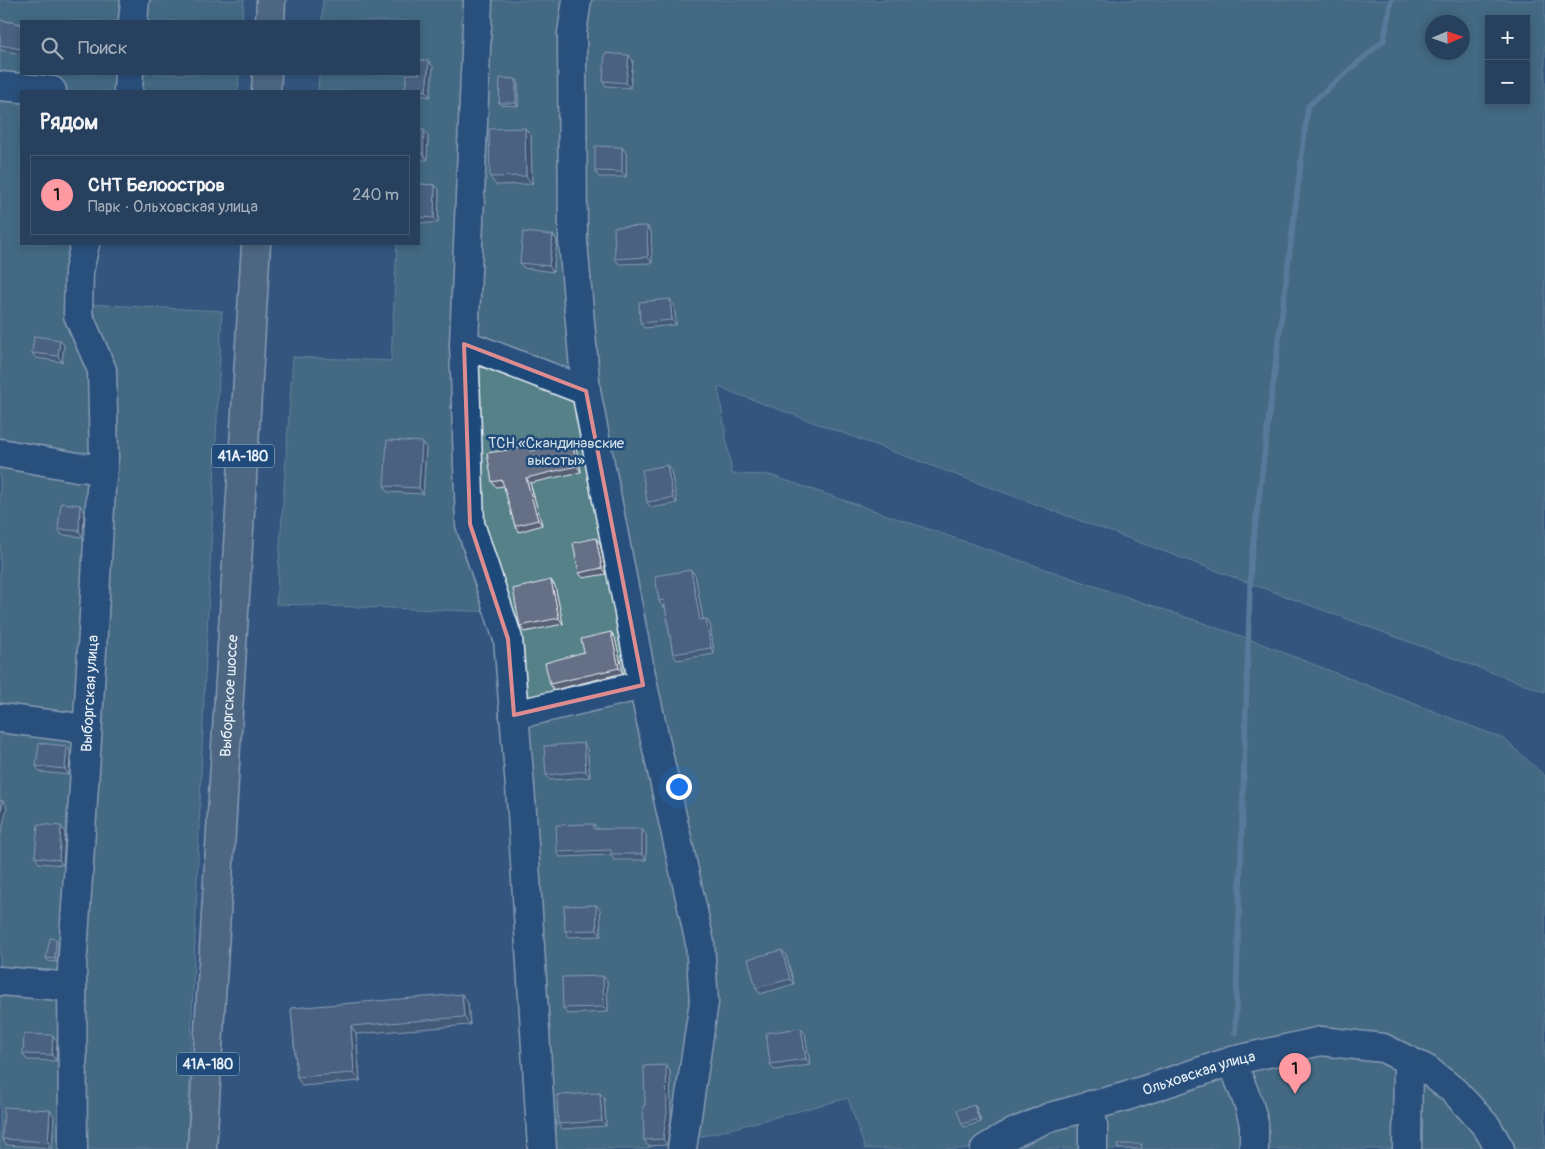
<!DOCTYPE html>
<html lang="ru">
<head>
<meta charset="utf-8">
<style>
	:root { --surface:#27405e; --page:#334b67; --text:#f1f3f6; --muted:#a4afbc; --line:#435973; --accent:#ff9aa2 }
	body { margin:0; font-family:Pangolin,sans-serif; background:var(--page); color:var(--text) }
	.controls { position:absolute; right:15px; top:15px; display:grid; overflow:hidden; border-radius:0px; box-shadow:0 2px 8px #0003 }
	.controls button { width:45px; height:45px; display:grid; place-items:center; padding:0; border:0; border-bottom:1px solid var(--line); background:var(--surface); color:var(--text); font:25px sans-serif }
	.compass { position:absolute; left:1425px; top:15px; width:45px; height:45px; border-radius:50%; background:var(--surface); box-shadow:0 2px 8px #0003; rotate:88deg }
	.you { position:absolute; left:678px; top:786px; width:18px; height:18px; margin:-12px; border:4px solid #fff; border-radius:50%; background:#1a73e8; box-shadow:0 0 0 8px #1a73e833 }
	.badge { display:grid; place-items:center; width:32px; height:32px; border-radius:50%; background:var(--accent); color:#111; font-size:16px; font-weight:700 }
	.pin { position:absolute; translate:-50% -41px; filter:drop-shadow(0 1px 2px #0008) }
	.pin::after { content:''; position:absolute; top:26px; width:18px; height:15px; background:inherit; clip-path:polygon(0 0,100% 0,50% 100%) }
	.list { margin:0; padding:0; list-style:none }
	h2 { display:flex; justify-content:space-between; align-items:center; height:65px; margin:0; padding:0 20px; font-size:21px }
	h2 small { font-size:16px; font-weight:400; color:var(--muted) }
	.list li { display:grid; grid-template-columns:32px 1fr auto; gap:15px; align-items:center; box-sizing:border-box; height:80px; margin:0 10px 10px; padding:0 10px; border:1px solid var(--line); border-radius:0px }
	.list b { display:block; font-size:19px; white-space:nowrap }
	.list p { margin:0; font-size:16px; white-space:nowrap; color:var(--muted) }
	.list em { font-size:16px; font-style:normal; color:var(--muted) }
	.icon { flex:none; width:28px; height:28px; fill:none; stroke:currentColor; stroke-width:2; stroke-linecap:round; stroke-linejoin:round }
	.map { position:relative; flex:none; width:1545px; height:1149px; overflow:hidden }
	.search { position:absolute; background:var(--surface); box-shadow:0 2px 8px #0003; left:20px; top:20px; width:400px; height:55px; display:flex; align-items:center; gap:12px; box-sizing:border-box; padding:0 18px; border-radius:0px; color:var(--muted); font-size:19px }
	.panel { position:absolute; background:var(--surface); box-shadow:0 2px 8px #0003; left:20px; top:90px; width:400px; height:155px; border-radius:0px }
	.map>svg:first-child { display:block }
	.green { fill:#568189; stroke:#9fb9c0; fill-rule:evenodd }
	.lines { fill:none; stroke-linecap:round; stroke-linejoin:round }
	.stream { stroke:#82a7bf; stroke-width:5.5 }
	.minor-casing { stroke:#e8f1f8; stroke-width:31 }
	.major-casing { stroke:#e8f1f8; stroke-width:31 }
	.minor { stroke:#1f4a7a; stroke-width:28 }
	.major { stroke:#6c7d8b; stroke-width:28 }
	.wall { fill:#575f73; stroke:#e8f1f8 }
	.shaded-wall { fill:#474e5e; stroke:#e8f1f8 }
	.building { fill:#656f86; stroke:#e8f1f8 }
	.marked { fill:none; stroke:#df8c90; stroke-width:4; stroke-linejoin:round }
	.labels { text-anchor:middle; stroke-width:5; stroke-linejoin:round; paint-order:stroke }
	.shield { fill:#1f4a7a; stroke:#acbfd2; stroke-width:1 }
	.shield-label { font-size:14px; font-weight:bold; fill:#e8f1f8 }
	.park-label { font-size:15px; fill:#d2e0e7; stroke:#1f4a7a }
	.street-label { font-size:15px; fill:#e8f1f8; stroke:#1f4a7a }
</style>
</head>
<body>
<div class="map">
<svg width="1545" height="1149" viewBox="0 0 1545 1149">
	<rect width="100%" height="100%" fill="#34557e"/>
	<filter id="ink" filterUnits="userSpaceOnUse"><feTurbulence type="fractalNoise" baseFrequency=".02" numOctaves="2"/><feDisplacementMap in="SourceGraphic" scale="10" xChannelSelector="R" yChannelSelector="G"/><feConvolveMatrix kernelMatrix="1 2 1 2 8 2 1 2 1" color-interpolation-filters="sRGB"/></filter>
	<g filter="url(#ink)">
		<g class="green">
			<path d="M0,0H244L242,21H21V74H239L238,91H21V244H85V304L222,311L204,698L187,1149H0Z"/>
			<path d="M323,0H1545V692L718,387L732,474L770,475L1244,637L1504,739L1545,776V1149H865L848,1098L703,1136L670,1138L646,1149H542L500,612L276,604L293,357L391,361L397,244H419V91H318L319,74H419V21H322ZM1489,19H1526V101H1489ZM1432,22H1462V52H1432Z"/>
		</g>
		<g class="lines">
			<path class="stream" d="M1235,1033L1251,560L1308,106L1384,40L1391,0"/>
			<g class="minor-casing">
				<g id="minor">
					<path d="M478,0L464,344L470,524L508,639L522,812L542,1149"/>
					<path d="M577,0L572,33L573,242L586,391L643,685L700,943L704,1002L682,1149"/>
					<path d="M133,21L135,0"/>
					<path d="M0,86L52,91"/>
					<path d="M128,91L129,74"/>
					<path d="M464,344L586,391"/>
					<path d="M0,453L77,467L103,469"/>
					<path d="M514,715L643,685"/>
					<path d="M0,718L87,729"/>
					<path d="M0,981L72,987"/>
					<path d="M1232,1061L1249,1105L1254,1124V1149"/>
					<path d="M1090,1105L1093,1125V1149"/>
					<path id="s1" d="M73,1149L72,969L87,739L101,489L104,458L102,370L78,315L79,271L85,244"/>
					<path id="s2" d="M985,1149L1004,1137L1050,1117L1124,1097L1232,1061L1321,1041L1383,1048L1426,1069L1454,1091L1470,1108L1487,1127L1500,1149"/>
					<path d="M1407,1149L1408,1060"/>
				</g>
			</g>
			<g class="major-casing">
				<g id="major">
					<path d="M270,21L271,0"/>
					<path d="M266,91L267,74"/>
					<path id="s3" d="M202,1149L256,244"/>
				</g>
			</g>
			<use href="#minor" class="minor"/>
			<use href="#major" class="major"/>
		</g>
		<g class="wall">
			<path d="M0,20L21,24V54L0,50Z"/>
			<path d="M633,61L630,88L606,86L603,81Z"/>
			<path d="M433,67L430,97L419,95V91H407L405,89Z"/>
			<path d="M518,81V106L501,105L499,103Z"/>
			<path d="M419,130L428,136L427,160H419Z"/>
			<path d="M531,136L532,184L496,185L490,177Z"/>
			<path d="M622,147L626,153V177H599L595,171Z"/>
			<path d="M419,184L435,185L439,190L438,223H419Z"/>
			<path d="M647,226L651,232L652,263L619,264L615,259Z"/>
			<path d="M553,235L557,241L553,272L524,268L520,263Z"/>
			<path d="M674,305L676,325L644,328L640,323Z"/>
			<path d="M64,345L62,362L36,358L32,353Z"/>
			<path d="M426,448L423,494L388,492L384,486Z"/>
			<path d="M576,448L581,472L530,483L542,525L519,532L515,526L504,486L496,487L492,482L532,450Z"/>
			<path d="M667,465L671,471L677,503L651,508L647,502Z"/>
			<path d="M84,511L83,537L62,535L58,529Z"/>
			<path d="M600,544L606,574L583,578L579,573Z"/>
			<path d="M691,570L695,575L703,619L710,624L714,654L677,660L673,654L665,606L663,607L659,601Z"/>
			<path d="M551,580L555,586L563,624L524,632L520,626Z"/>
			<path d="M611,632L615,638L623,673L554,690L550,684L584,652Z"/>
			<path d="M67,746L70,752L69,775L40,772L36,766Z"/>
			<path d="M587,749L590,777L550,780L546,775Z"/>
			<path d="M594,824L598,829L646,835V860H614L611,855L560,857L557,852Z"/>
			<path d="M61,826L65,832L63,865L39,863L35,857Z"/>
			<path d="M596,905L600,910L601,936L569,937L565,931Z"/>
			<path d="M56,939L58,942L57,962L48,961L46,958Z"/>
			<path d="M786,955L794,984L760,994L756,988Z"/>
			<path d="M603,976L607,981L608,1012L567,1014L563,1008Z"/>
			<path d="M468,1003L470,1025L356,1034L360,1081L302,1086L297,1077L291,1008Z"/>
			<path d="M805,1034L810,1065L774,1070L770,1064Z"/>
			<path d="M57,1041L56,1061L27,1060L23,1054Z"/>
			<path d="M666,1065L670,1071L671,1118L667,1145L648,1146L644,1140L645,1105Z"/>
			<path d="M604,1098L606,1126L562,1129L558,1124Z"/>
			<path d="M974,1105L976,1107L981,1122L964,1127L962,1124Z"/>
			<path d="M54,1116L52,1148L6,1145L2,1139Z"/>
		</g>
		<g class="shaded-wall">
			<path d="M629,55L633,61L630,88L626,83Z"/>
			<path d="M429,61L433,67L430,97L426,91Z"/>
			<path d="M516,79L518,81V106L516,103Z"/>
			<path d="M525,128L531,136L532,184L526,176Z"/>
			<path d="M424,130L428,136L427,160L423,154Z"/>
			<path d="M622,147L626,153V177L622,172Z"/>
			<path d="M435,185L439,190L438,223L434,218Z"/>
			<path d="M647,226L651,232L652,263L648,257Z"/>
			<path d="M553,235L557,241L553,272L549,266Z"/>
			<path d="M670,299L674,305L676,325L672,320Z"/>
			<path d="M60,340L64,345L62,362L58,356Z"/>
			<path d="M422,442L426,448L423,494L419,488Z"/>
			<path d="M572,442L576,448L581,472L577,466Z"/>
			<path d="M667,465L671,471L677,503L673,498Z"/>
			<path d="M526,478L530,483L542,525L538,520Z"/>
			<path d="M80,505L84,511L83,537L79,531Z"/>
			<path d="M596,538L600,544L606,574L602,568Z"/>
			<path d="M691,570L695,575L704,625L700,620Z"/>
			<path d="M551,580L555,586L563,624L559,618Z"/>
			<path d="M706,619L710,624L714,654L711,648Z"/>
			<path d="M611,632L615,638L623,673L619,668Z"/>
			<path d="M584,743L587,749L590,777L586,771Z"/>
			<path d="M67,746L70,752L69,775L65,769Z"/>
			<path d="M3,801L7,807L0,838V815Z"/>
			<path d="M61,826L65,832L63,865L59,860Z"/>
			<path d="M642,829L646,835V860L642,854Z"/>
			<path d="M596,905L600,910L601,936L597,930Z"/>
			<path d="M56,939L58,942L57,962L55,959Z"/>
			<path d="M782,950L786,955L794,984L790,979Z"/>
			<path d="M603,976L607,981L608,1012L604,1007Z"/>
			<path d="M462,994L468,1003L470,1025L464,1017Z"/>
			<path d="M351,1026L356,1034L360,1081L354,1073Z"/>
			<path d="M801,1028L805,1034L810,1065L806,1059Z"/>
			<path d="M53,1035L57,1041L56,1061L52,1055Z"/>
			<path d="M666,1065L670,1071L671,1118L667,1145L663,1139Z"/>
			<path d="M600,1093L604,1098L606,1126L602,1121Z"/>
			<path d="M974,1105L976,1107L981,1122L979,1119Z"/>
			<path d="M50,1110L54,1116L52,1148L48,1142Z"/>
		</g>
		<g class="building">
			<path d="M0,20L21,24V49L0,45Z"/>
			<path d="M605,53L629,55L626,83L603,81Z"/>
			<path d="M419,60L429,61L426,91L405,89L407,74H419Z"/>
			<path d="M500,78L516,79V103H499Z"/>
			<path d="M525,128L526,176L490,177L489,129Z"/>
			<path d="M419,130H424L423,154H419Z"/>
			<path d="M595,146L622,147V172L595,171Z"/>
			<path d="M419,184L435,185L434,218L419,217Z"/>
			<path d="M647,226L648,257L615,259L614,227Z"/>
			<path d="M523,232L553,235L549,266L520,263Z"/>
			<path d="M670,299L672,320L640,323L639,302Z"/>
			<path d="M34,336L60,340L58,356L32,353Z"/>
			<path d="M387,440L422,442L419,488L384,486Z"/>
			<path d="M572,442L577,466L526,478L538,520L515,526L502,480L492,482L487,453L529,447L530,451Z"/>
			<path d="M667,465L673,498L647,502L642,470Z"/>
			<path d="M61,503L80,505L79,531L58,529Z"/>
			<path d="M596,538L602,568L579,573L573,543Z"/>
			<path d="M691,570L700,620L706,619L711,648L673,654L664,600L659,601L655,576Z"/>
			<path d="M551,580L559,618L520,626L513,589Z"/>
			<path d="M611,632L619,668L550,684L545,663L584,652L581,639Z"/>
			<path d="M39,743L67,746L65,769L36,766Z"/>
			<path d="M584,743L586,771L546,775L544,746Z"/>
			<path d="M0,800L3,801L0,815Z"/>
			<path d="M38,824L61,826L59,860L35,857Z"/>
			<path d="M594,824V829H642V854H611V850L557,852L556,825Z"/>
			<path d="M596,905L597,930L565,931L564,906Z"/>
			<path d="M50,938L56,939L55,959L46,958Z"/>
			<path d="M782,950L790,979L756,988L748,959Z"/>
			<path d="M603,976L604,1007L563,1008L562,977Z"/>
			<path d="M462,994L464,1017L351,1026L354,1073L297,1077L291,1008Z"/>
			<path d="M801,1028L806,1059L770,1064L766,1033Z"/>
			<path d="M24,1034L53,1035L52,1055L23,1054Z"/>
			<path d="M666,1065L667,1112L663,1139L644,1140L643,1106L645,1105L644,1066Z"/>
			<path d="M600,1093L602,1121L558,1124L557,1095Z"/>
			<path d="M974,1105L979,1119L962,1124L957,1110Z"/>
			<path d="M4,1107L50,1110L48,1142L2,1139Z"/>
			<path d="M1118,1144H1142L1141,1149H1118Z"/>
		</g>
	</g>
	<path d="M0 0H1545V1149H0ZM464,344L586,391L643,685L514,715L508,639L470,524Z" fill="#34557e" fill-opacity=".55" fill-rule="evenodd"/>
	<path class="marked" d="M464,344L586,391L643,685L514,715L508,639L470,524Z"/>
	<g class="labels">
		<g class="shield">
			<rect x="212" y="444.5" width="62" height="23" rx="4"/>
			<rect x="177" y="1052.5" width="62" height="23" rx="4"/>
		</g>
		<g class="shield-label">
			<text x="243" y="461">41А-180</text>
			<text x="208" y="1069">41А-180</text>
		</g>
		<g class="park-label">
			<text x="556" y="448">ТСН «Скандинавские<tspan x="556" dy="17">высоты»</tspan></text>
		</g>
		<g class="street-label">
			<text dy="5" stroke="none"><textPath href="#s1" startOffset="456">Выборгская улица</textPath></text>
			<text dy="5" stroke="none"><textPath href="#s3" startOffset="454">Выборгское шоссе</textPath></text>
			<text dy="5" stroke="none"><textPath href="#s2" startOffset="228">Ольховская улица</textPath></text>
		</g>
	</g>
</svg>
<div class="controls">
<button>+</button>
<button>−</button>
</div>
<svg class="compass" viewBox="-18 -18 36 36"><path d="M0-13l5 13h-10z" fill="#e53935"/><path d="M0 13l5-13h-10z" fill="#a4afbc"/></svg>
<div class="you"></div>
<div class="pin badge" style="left:1295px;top:1094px">1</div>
<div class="search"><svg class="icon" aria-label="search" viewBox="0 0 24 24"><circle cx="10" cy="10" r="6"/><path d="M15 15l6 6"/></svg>Поиск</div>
<section class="panel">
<h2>Рядом<small></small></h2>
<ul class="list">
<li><span class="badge">1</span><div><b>СНТ Белоостров</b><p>Парк · Ольховская улица</p></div><em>240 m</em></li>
</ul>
</section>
</div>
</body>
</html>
